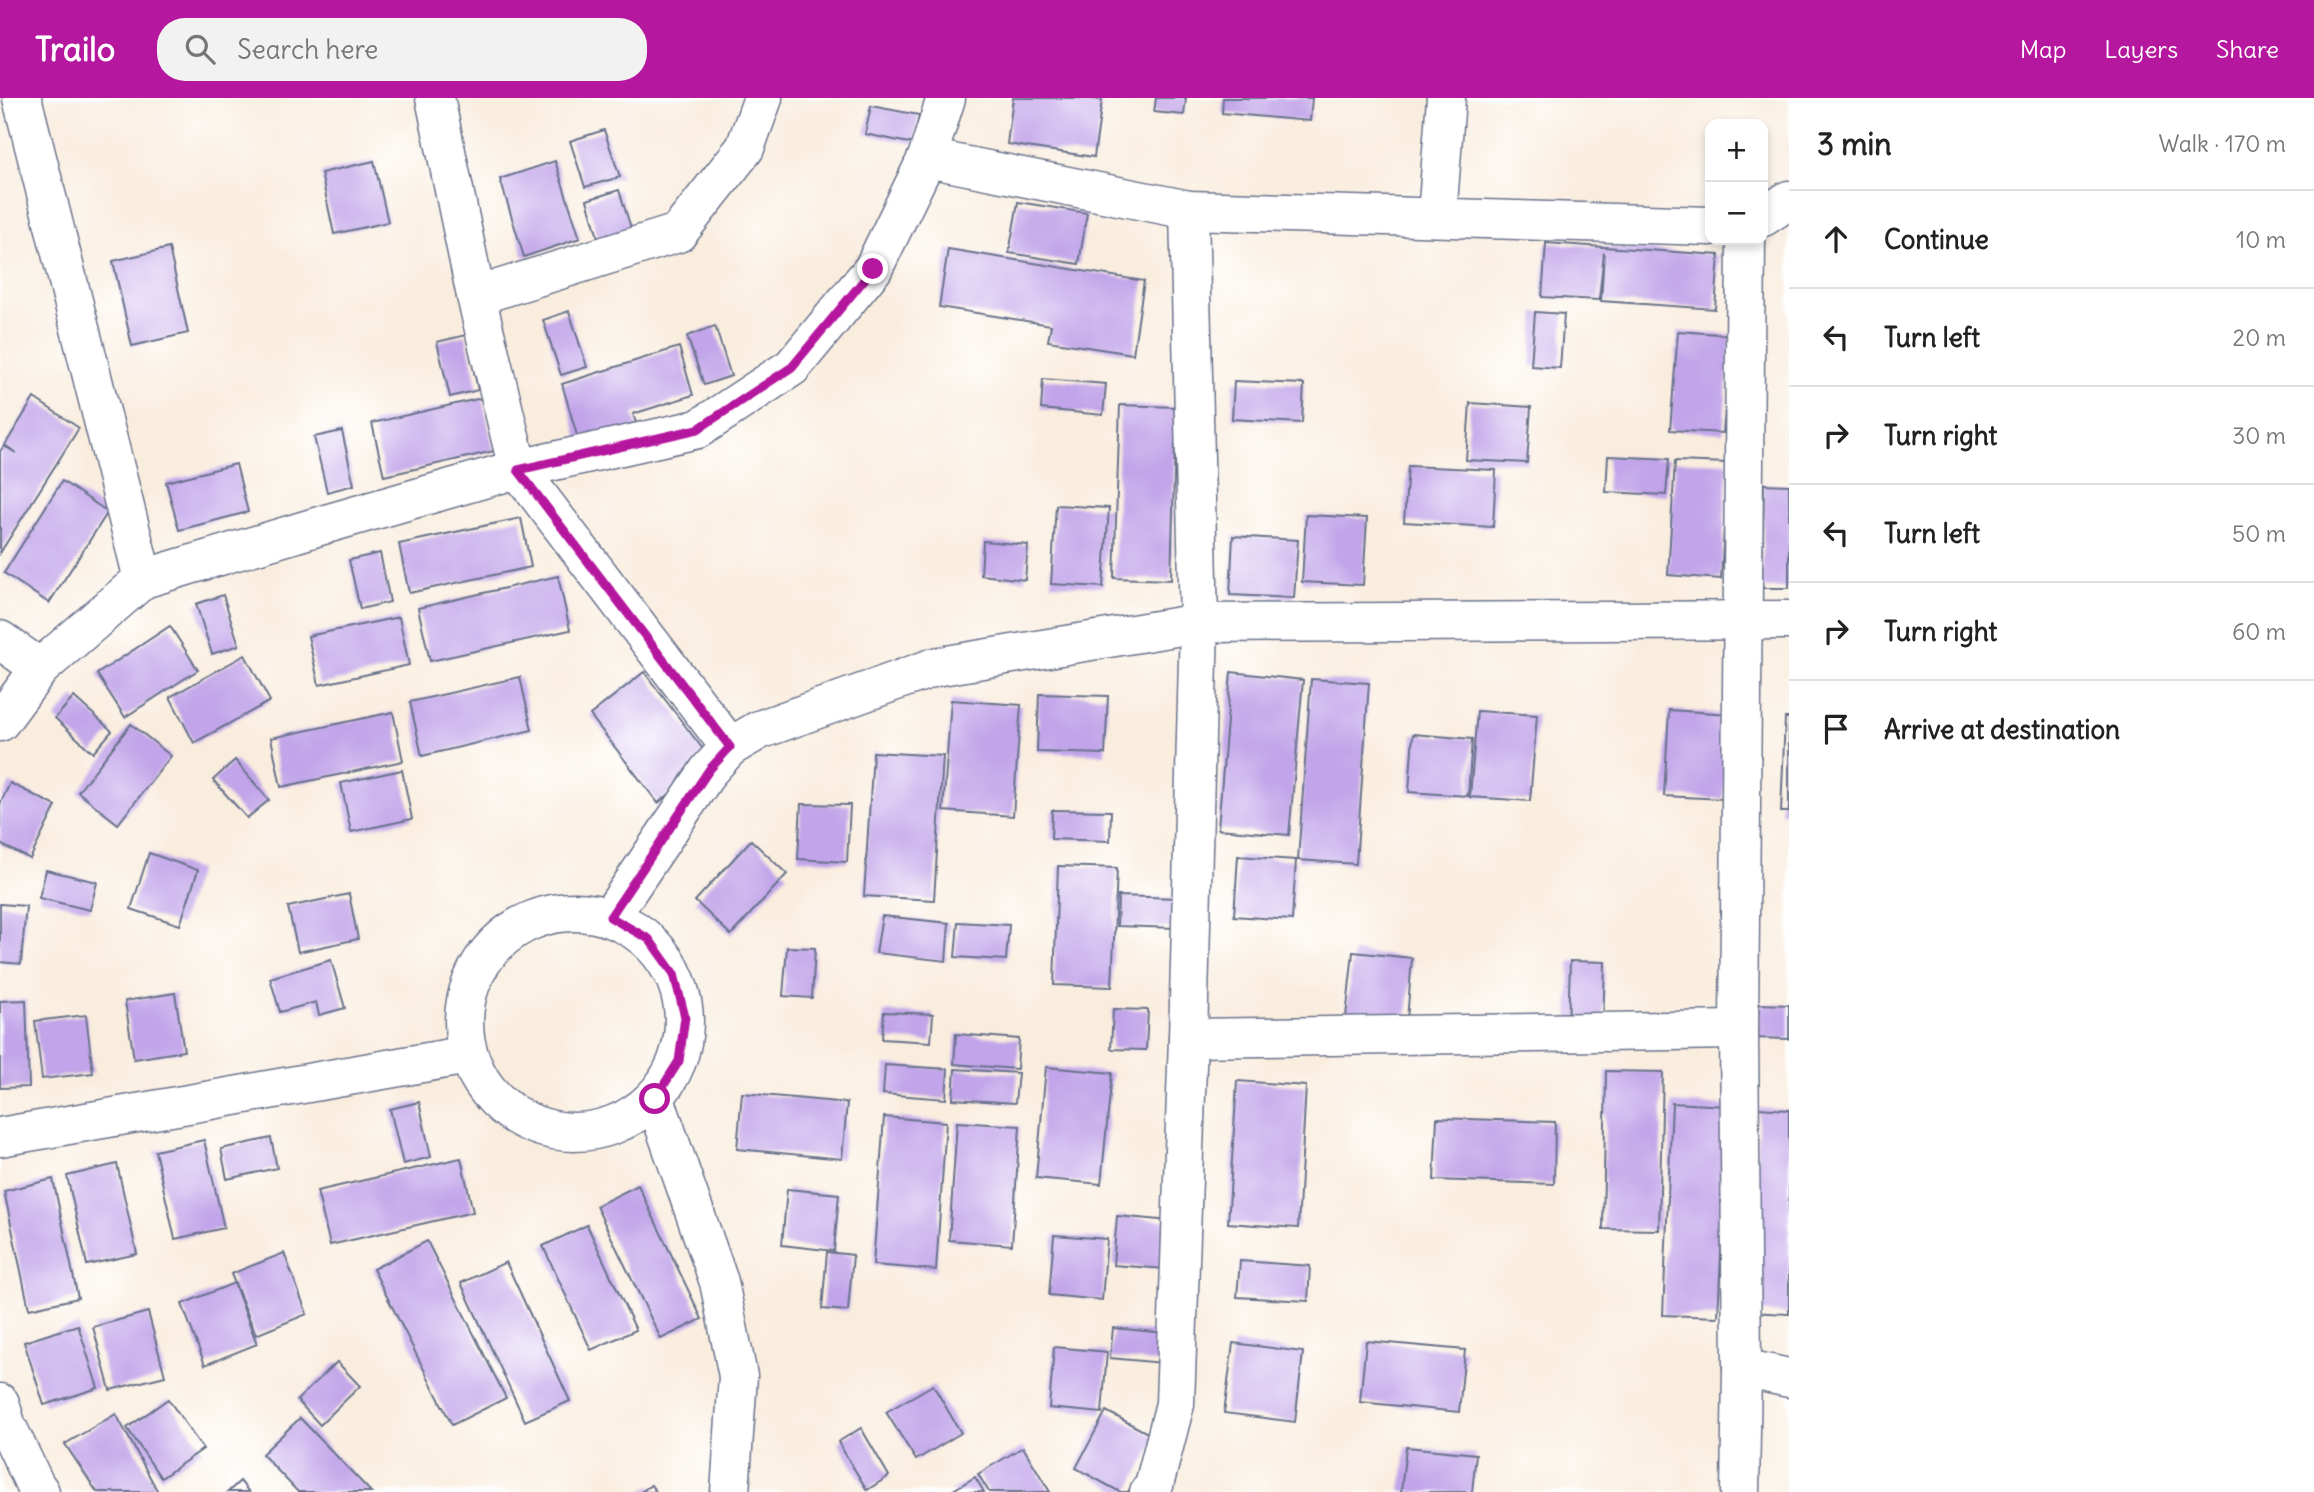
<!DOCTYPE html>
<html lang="en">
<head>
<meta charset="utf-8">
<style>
	:root { --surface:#fff; --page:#f2f2f2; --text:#222; --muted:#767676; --line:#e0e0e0; --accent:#b5179e }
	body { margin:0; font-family:Delius,sans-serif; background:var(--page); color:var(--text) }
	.controls { position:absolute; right:21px; top:21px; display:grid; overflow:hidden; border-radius:14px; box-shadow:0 4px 10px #0003 }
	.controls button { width:63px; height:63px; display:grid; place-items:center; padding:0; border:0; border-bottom:2px solid var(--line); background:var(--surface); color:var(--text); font:35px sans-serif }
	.stop { position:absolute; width:21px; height:21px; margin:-16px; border:5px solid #b5179e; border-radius:50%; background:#fff }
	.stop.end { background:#b5179e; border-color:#fff; box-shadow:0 2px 7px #0008 }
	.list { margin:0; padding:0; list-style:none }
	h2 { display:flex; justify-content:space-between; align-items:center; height:91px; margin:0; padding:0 28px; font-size:30px }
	h2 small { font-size:23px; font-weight:400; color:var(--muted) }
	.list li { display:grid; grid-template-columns:46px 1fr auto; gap:21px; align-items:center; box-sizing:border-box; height:98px; padding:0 28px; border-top:2px solid var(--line) }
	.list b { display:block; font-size:26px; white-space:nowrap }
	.list em { font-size:23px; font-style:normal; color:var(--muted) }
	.icon { flex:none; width:38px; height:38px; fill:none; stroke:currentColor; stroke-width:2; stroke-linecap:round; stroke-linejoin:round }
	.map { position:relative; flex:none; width:1789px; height:1394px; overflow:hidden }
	header { display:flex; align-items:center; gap:42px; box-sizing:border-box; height:98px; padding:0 35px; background:var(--accent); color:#fff }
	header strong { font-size:33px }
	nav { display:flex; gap:38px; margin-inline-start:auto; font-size:24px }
	.search { width:490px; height:63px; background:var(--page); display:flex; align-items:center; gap:18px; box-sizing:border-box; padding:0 24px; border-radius:28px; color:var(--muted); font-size:26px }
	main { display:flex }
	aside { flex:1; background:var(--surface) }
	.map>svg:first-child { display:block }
	.building { fill:#c1a4e9 }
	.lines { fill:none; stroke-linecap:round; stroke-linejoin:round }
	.minor-casing { stroke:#69728b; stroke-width:41 }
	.minor { stroke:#fff; stroke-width:38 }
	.route { stroke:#b5179e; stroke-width:9 }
</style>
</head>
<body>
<header>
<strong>Trailo</strong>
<div class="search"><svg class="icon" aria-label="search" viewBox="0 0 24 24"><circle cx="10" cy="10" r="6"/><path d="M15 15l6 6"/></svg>Search here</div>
<nav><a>Map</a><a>Layers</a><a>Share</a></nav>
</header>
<main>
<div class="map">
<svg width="1789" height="1394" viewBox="0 0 1789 1394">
	<rect width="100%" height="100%" fill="#fff"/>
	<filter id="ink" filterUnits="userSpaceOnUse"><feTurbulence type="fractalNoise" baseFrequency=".0143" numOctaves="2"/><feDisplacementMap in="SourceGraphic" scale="14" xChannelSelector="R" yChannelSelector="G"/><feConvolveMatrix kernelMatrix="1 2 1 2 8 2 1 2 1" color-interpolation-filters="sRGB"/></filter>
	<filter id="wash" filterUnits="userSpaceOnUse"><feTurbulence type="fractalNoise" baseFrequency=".00686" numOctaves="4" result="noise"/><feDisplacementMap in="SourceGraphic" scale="28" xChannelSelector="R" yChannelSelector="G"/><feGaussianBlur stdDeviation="1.57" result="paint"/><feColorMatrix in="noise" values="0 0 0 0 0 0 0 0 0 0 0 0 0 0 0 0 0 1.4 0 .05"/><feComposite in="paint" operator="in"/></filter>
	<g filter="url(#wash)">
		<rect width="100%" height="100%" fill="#f9edde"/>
		<g id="blocks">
			<g class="building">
				<path d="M1013,0H1086L1102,2L1094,59L1007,46Z"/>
				<path d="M1156,0H1186L1184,17L1154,14Z"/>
				<path d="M1223,0H1312L1310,23L1222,15Z"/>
				<path d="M871,8L919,17L914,46L865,36Z"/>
				<path d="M604,32L620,79L585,89L570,43Z"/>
				<path d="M374,63L388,124L334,136L321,75Z"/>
				<path d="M555,63L580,140L524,159L500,81Z"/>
				<path d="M619,92L636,146L603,156L587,102Z"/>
				<path d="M1018,104L1087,115L1079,166L1009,155Z"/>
				<path d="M1546,145L1719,157L1715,211L1601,203L1604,154L1599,202L1542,199Z"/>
				<path d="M169,150L188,235L132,248L113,163Z"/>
				<path d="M948,151L1144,183L1133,256L1048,243L1051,227L939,209Z"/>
				<path d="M569,213L587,269L561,277L543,222Z"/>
				<path d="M1535,214L1564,216L1560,270L1531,268Z"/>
				<path d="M715,228L731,278L704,287L687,238Z"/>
				<path d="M1678,233L1731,237L1723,335L1670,332Z"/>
				<path d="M466,237L478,292L450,299L437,244Z"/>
				<path d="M679,249L693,297L633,316L639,333L581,351L562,286Z"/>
				<path d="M1043,281L1106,286L1103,317L1041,311Z"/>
				<path d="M1234,283L1304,286L1302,325L1232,321Z"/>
				<path d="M34,300L79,330L0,455V353L4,348L16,355L5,347Z"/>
				<path d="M482,300L494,353L384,378L372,325Z"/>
				<path d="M1470,305L1531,309L1527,365L1466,362Z"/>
				<path d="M1120,307L1176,309L1171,482L1114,480Z"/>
				<path d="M342,333L354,387L327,394L314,339Z"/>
				<path d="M1608,358L1669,361L1666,397L1606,394Z"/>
				<path d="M1675,363L1728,365L1721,481L1668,477Z"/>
				<path d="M236,366L248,414L179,432L166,384Z"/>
				<path d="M1408,368L1496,372L1493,429L1404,424Z"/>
				<path d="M62,383L108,414L49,505L4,475Z"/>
				<path d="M1764,386L1789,387V490H1762Z"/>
				<path d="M1056,407L1109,410L1103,489L1051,486Z"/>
				<path d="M1306,417L1367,420L1363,487L1302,484Z"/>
				<path d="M521,420L531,469L409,495L399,446Z"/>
				<path d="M1233,438L1298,442L1294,500L1230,497Z"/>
				<path d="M983,443L1028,447L1025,482L981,477Z"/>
				<path d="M380,455L390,504L360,511L349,462Z"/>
				<path d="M558,478L570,532L430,563L418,510Z"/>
				<path d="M223,497L239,547L212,556L196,506Z"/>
				<path d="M399,519L409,567L319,587L308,538Z"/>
				<path d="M170,528L198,572L125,619L97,576Z"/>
				<path d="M245,557L270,603L194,645L170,599Z"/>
				<path d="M644,574L712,663L658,705L590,617Z"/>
				<path d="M1231,574L1303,582L1289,737L1218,731Z"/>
				<path d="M520,579L532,632L422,658L410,604Z"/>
				<path d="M1311,581L1369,585L1356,766L1298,762Z"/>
				<path d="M1039,596L1108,598L1105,656L1037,654Z"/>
				<path d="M74,599L112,633L93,655L55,620Z"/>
				<path d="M951,602L1021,607L1013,718L943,713Z"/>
				<path d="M1669,612L1729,616L1723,701L1664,698Z"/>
				<path d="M1477,613L1537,617L1530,703L1470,699Z"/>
				<path d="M393,614L403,663L281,689L271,640Z"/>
				<path d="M1785,620H1789V714H1781Z"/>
				<path d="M131,626L171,658L118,726L78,694Z"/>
				<path d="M1413,636L1472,641L1468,698L1409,694Z"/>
				<path d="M873,654L943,658L934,802L864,798Z"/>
				<path d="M235,662L269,702L247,720L213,682Z"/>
				<path d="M402,672L412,721L351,734L341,685Z"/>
				<path d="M10,685L56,708L30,761L0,746V706Z"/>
				<path d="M801,706L850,707L847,764L798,761Z"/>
				<path d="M1052,712L1111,713L1110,743L1051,741Z"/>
				<path d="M751,742L787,776L731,837L695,803Z"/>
				<path d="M149,755L198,772L180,827L131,811Z"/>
				<path d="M1238,758L1296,762L1292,822L1234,818Z"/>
				<path d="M1058,768L1117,770L1112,889L1054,887Z"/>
				<path d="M46,772L97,784L90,812L39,800Z"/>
				<path d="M349,796L358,841L298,854L288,809Z"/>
				<path d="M1118,798L1177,800L1176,830L1117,828Z"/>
				<path d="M0,806L26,808L21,866L0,864Z"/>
				<path d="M882,818L949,825L946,863L876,855Z"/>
				<path d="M958,824L1009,827L1006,862L955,859Z"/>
				<path d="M787,849L815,850L812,900L783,898Z"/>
				<path d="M1353,854L1412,860L1406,934L1345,928Z"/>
				<path d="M331,862L345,910L319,917L316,904L280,914L270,880Z"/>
				<path d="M1570,863L1605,864L1603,931L1568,930Z"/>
				<path d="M175,895L184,953L134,961L125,903Z"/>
				<path d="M26,902L29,989L0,990V903Z"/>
				<path d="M1759,906L1789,907V941L1757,940Z"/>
				<path d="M1113,911L1148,912L1146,952L1111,951Z"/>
				<path d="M884,914L933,916L931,944L882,941Z"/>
				<path d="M86,917L93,975L42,981L35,923Z"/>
				<path d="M956,936L1019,941L1017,971L954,966Z"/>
				<path d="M885,967L948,971L946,1001L883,996Z"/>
				<path d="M1046,969L1112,975L1101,1086L1036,1080Z"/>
				<path d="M955,971L1018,975L1015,1005L953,1001Z"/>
				<path d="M1606,973L1663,974L1659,1132L1603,1131Z"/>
				<path d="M1237,983L1306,988L1298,1130L1228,1125Z"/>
				<path d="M742,995L847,1005L842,1061L737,1051Z"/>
				<path d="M419,1004L431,1059L403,1066L390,1011Z"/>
				<path d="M1672,1005L1728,1008L1718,1219L1663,1217Z"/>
				<path d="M1759,1010L1789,1012V1216L1750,1214Z"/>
				<path d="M884,1019L946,1024L936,1172L873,1167Z"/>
				<path d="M1437,1020L1555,1024L1554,1086L1434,1082Z"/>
				<path d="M957,1024L1020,1028L1012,1147L949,1142Z"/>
				<path d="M271,1040L277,1070L227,1081L221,1051Z"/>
				<path d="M204,1042L224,1130L175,1141L155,1053Z"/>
				<path d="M461,1060L473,1114L330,1147L317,1093Z"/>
				<path d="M117,1066L137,1156L87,1167L67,1078Z"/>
				<path d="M53,1081L78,1200L29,1211L4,1093Z"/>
				<path d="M638,1087L702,1221L661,1241L596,1108Z"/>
				<path d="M787,1091L839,1096L834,1153L782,1147Z"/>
				<path d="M1117,1118L1170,1123L1166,1171L1113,1167Z"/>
				<path d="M587,1127L636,1232L591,1252L543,1148Z"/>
				<path d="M1054,1137L1107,1141L1102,1202L1049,1197Z"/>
				<path d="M427,1143L506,1300L452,1327L373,1171Z"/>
				<path d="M827,1154L853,1157L848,1213L822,1211Z"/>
				<path d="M284,1155L307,1216L256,1237L231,1176Z"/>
				<path d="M1240,1163L1310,1168L1308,1203L1237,1199Z"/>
				<path d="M506,1164L570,1303L525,1323L461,1185Z"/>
				<path d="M234,1185L257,1246L205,1267L182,1206Z"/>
				<path d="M148,1214L165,1278L110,1292L93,1229Z"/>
				<path d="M78,1227L98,1290L44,1307L24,1244Z"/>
				<path d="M1113,1230L1166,1235L1163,1265L1110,1260Z"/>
				<path d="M1366,1243L1465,1252L1459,1314L1360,1304Z"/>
				<path d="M1233,1245L1303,1254L1295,1324L1224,1315Z"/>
				<path d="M1054,1249L1107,1254L1102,1315L1049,1310Z"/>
				<path d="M337,1264L360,1288L320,1327L297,1302Z"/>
				<path d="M933,1287L961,1335L916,1362L886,1314Z"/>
				<path d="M168,1301L203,1351L161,1380L127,1330Z"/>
				<path d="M1106,1313L1157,1340L1128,1394H1120L1076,1370Z"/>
				<path d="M116,1316L158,1394H97L65,1346Z"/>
				<path d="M300,1320L371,1394H298L262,1356Z"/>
				<path d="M861,1330L889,1378L867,1392L838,1344Z"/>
				<path d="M1023,1349L1050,1394H989L978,1376Z"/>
				<path d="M1406,1349L1476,1356L1472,1394H1401Z"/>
				<path d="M975,1379L984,1394H949L953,1392Z"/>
				<path d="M240,1383L249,1394H228Z"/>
				<path d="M651,1387L656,1394H641Z"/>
			</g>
		</g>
	</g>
	<g filter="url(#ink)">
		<use href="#blocks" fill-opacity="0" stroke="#69728b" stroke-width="2"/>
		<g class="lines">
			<g class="minor-casing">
				<g id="minor">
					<path d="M22,0L143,481"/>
					<path d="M435,0L476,198L518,371L730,649"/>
					<path d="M927,60L1189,112L1710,128"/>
					<path d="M1437,119L1446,0"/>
					<path d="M1763,119L1789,102"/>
					<path d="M476,198L678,135L745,50L763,0"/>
					<path d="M0,542L40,570"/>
					<path d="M0,624L40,570L143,481L326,426L518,371L698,331L792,269L873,171L927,60L946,0"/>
					<circle cx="574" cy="924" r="110"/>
					<path d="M610,819L709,672L730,649L759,632L935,569L1199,525L1789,522"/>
					<path d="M1188,940L1739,932"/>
					<path d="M655,1001L719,1184L738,1278L730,1394"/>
					<path d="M0,1039L468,957"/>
					<path d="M1742,1270L1789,1280"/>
					<path d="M0,1305L6,1326L35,1387L40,1394"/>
					<path d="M1149,1394L1154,1387L1175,1306L1188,940L1199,525L1189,112"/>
					<path d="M1740,1394L1742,1270L1739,932L1746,142"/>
				</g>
			</g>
			<use href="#minor" class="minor"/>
		</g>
	</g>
	<g class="lines" filter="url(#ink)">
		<path class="route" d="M655,1001L679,963L685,919L674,876L649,841L610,819L709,672L730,649L518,372L698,331L792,269L873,171"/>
	</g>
</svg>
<div class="controls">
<button>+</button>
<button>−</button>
</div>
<div class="stop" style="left:655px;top:1001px"></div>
<div class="stop end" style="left:873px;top:171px"></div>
</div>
<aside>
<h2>3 min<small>Walk · 170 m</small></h2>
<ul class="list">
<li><svg class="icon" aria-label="ahead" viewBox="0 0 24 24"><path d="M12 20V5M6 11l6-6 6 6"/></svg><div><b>Continue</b></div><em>10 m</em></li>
<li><svg class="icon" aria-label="left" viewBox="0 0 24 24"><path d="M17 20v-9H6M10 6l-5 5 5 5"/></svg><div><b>Turn left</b></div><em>20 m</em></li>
<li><svg class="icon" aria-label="right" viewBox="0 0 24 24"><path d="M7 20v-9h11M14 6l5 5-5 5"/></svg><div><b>Turn right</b></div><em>30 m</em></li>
<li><svg class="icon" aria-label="left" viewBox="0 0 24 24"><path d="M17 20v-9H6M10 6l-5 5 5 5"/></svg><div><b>Turn left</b></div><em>50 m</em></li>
<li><svg class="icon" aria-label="right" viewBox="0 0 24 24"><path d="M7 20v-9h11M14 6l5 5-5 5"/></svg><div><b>Turn right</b></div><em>60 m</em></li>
<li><svg class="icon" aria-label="arrive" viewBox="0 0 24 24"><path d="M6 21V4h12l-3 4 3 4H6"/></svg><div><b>Arrive at destination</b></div></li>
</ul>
</aside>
</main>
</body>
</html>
